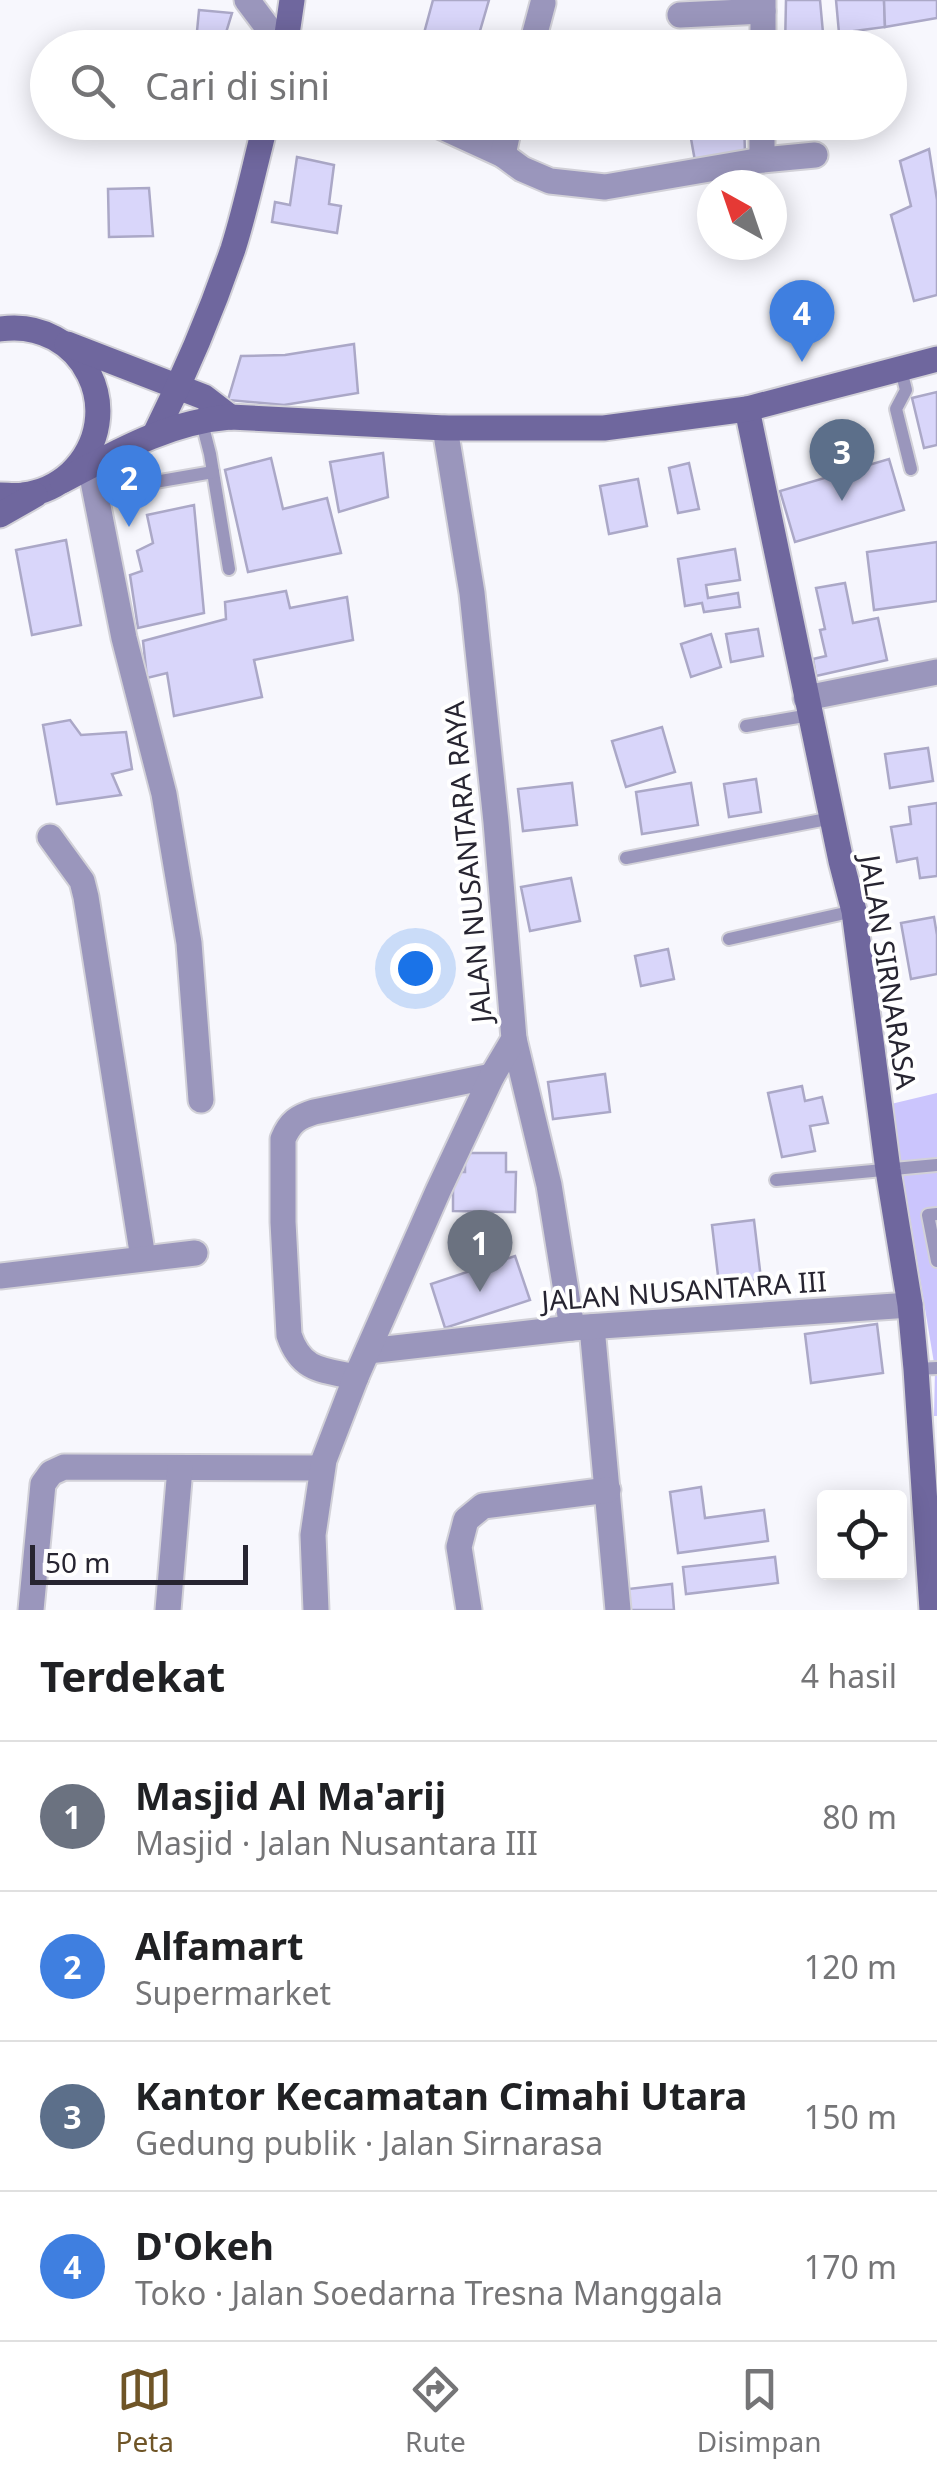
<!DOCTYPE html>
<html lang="id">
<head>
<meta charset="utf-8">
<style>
	:root { --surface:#fff; --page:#f2f2f2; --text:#202124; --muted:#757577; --line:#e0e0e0; --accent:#6f5527 }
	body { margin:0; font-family:"Noto Sans",sans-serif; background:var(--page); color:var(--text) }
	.controls { position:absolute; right:30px; bottom:30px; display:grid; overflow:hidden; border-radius:10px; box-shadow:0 5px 25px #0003 }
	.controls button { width:90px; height:90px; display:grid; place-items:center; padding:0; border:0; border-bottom:2px solid var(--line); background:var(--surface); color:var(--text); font:50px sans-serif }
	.compass { position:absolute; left:697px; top:170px; width:90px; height:90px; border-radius:50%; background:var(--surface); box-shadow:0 5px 25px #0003; rotate:320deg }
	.scale { position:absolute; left:30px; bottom:25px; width:218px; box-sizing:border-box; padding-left:10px; border:5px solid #272531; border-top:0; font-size:28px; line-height:35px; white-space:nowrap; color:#272531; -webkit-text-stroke:8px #fff; paint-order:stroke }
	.you { position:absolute; left:415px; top:968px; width:35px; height:35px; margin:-25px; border:8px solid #fff; border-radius:50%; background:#1a73e8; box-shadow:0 0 0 15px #1a73e833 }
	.badge { display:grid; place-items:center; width:65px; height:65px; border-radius:50%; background:var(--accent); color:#fff; font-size:32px; font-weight:700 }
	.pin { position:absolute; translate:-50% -82px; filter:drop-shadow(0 2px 5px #0008) }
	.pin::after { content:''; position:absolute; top:52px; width:35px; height:30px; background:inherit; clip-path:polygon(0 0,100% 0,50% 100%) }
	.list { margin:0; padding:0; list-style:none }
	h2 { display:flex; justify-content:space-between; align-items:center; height:130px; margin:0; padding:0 40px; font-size:42px }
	h2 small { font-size:32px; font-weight:400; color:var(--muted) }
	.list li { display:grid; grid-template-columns:65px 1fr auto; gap:30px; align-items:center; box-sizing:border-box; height:150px; padding:0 40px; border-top:2px solid var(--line) }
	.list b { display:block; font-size:38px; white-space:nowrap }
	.list p { margin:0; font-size:32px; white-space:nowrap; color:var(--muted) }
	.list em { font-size:32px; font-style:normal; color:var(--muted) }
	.icon { flex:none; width:55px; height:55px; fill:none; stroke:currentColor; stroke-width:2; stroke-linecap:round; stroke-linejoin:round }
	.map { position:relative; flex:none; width:937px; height:1610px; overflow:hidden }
	.search { position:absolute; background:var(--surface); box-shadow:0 5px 25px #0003; left:30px; right:30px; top:30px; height:110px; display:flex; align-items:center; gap:25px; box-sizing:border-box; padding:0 35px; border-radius:55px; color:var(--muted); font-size:38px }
	.sheet { height:730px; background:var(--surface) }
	nav { display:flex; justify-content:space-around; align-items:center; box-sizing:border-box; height:140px; border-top:2px solid var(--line); background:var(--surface); font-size:28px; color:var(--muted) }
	nav a { display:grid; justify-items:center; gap:5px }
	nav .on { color:var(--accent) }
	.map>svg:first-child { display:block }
	.green { fill:#cbc5fd }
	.building { fill:#d9d6fa; stroke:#aba8c7; stroke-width:2.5 }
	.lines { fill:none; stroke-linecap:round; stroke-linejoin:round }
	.lane-casing { stroke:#d2d1d8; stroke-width:16 }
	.street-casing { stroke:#d2d1d8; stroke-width:29 }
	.secondary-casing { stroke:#d2d1d8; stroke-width:29 }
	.lane { stroke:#9a96bc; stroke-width:12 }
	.street { stroke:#9a96bc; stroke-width:25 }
	.secondary { stroke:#6f679e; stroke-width:25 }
	.labels { text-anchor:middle; stroke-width:8; stroke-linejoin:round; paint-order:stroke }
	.street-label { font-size:28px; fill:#272531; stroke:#fff }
</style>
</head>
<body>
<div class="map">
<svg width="937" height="1610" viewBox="0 0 937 1610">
	<rect width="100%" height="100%" fill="#f7f7fd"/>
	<path class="green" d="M937,1093V1416H934L935,1369L891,1104Z"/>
	<g class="building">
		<path d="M433,0H489L475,48H420Z"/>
		<path d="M786,0H820L824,44L785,48Z"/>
		<path d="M836,0H884L885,27L839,33Z"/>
		<path d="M884,0H937V18L885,27Z"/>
		<path d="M199,10L232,13L224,39L196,42Z"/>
		<path d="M743,36V48H680L679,41Z"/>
		<path d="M291,122H334L332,131L290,125Z"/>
		<path d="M688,122H744L745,153L695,161Z"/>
		<path d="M929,149L937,200V295L914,301L891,215L911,206L900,161Z"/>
		<path d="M297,157L334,165L329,204L341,206L337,233L272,222L275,202L290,205Z"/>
		<path d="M149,188L153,236L109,237L108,189Z"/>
		<path d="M354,344L358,393L284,405L228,400L241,356L285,355Z"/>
		<path d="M937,392V445L924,448L912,398Z"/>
		<path d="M383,453L388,497L339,512L330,462Z"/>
		<path d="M271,458L283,509L327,498L341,553L248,572L225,470Z"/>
		<path d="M889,459L904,510L795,542L780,491Z"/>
		<path d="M689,463L699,509L678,513L669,468Z"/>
		<path d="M638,479L647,526L609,534L600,486Z"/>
		<path d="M194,505L204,613L138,628L130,575L142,571L137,551L153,543L147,515Z"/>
		<path d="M66,540L81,625L32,635L16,550Z"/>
		<path d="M937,542V601L874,610L867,552Z"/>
		<path d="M735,549L740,580L706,585L708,598L738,593L740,607L704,612L702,603L685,606L678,559Z"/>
		<path d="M845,583L853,623L878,618L887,660L816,676L813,659L826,656L820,630L825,629L816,588Z"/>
		<path d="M286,591L290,608L347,597L353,640L254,660L262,697L174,716L167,673L147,678L143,641L226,619L225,602Z"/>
		<path d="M758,629L763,656L731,662L726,634Z"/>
		<path d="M711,634L721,667L691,677L681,644Z"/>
		<path d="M70,720L81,735L126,732L132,769L112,774L121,795L57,804L43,725Z"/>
		<path d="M662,727L675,772L626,787L612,741Z"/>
		<path d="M928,748L933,781L890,788L885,754Z"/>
		<path d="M756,779L761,812L729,817L724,784Z"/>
		<path d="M572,783L577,825L523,831L518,789Z"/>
		<path d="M691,783L698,825L642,834L636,792Z"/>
		<path d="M937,803V876L920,878L917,858L897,862L891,827L911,824L909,807Z"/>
		<path d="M571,878L580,921L530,931L521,887Z"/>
		<path d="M934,917L937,935V974L911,979L901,923Z"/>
		<path d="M668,949L674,979L641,986L635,956Z"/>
		<path d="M605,1074L610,1112L553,1119L548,1082Z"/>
		<path d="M802,1086L805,1101L822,1097L828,1123L810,1126L815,1151L782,1157L768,1093Z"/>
		<path d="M465,1153H506V1172H516L515,1212L453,1211V1172H465Z"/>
		<path d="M754,1220L761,1279L719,1284L712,1225Z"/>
		<path d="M515,1256L530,1300L445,1328L431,1284Z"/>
		<path d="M877,1324L883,1373L811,1383L805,1334Z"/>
		<path d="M701,1487L705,1518L764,1510L768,1541L678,1553L670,1492Z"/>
		<path d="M775,1557L778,1583L686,1594L683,1567Z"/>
		<path d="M672,1584L674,1610H630L628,1589Z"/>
	</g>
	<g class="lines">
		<g class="lane-casing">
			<g id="lane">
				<path d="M901,370L906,390L896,409L911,469"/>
				<path d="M201,419L210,454L229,569"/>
				<path d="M155,482L213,472"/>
				<path d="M746,726L810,715"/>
				<path d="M626,858L832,818"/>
				<path d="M729,939L854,911"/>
				<path d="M776,1180L937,1165"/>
				<path d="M937,1214L928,1215L937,1261"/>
				<path d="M916,1369L937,1368"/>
			</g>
		</g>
		<g class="street-casing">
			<g id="street">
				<path d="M247,0L283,48"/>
				<path d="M680,15L763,11"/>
				<path d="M531,48L543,3"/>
				<path d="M763,48V0"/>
				<path d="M431,122L503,155L522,169L550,181L605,187L762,160L815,155"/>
				<path d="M503,155L510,122"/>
				<path d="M762,160V122"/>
				<path d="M90,466L124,638L164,794L189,943L201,1100"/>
				<path d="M806,698L937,672"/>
				<path d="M50,837L82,881L86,897L143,1258"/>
				<path d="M514,1039L549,1185L572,1328"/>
				<path d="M0,1276L195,1253"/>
				<path d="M592,1327L618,1610"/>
				<path d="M368,1351L572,1328L910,1305"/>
				<path d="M356,1377C322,1370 301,1371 289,1335L283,1222V1139C290,1122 298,1117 314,1112L492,1076"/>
				<path d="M31,1610L43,1484L51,1473L64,1467L321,1468"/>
				<path d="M168,1610L180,1468"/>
				<path d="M316,1610L313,1535L324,1460L356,1377L438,1191L492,1076L514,1039L496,822L472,593L445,428"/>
				<path d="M469,1610L459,1547L466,1520L483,1506L608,1490"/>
			</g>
		</g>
		<g class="secondary-casing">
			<g id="secondary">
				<path d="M285,48L292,0"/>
				<path d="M0,329C83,317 131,414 71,473C58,485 41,493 23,495C16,496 7,495 0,495"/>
				<path d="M67,344L204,397L230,417"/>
				<path d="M747,409L841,861L854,911L888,1170L910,1305L916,1369L932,1610"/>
				<path d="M155,434C185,374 211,313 233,249C246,208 255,164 266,122"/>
				<path d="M62,481C117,452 168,422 230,417L445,428H604L747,409L937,359"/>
				<path d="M0,515L35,495"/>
			</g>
		</g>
		<use href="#lane" class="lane"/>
		<use href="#street" class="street"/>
		<use href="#secondary" class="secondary"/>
	</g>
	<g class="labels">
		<g class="street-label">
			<text transform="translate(468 862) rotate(-95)" y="10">JALAN NUSANTARA RAYA</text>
			<text transform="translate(888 972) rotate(81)" y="10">JALAN SIRNARASA</text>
			<text transform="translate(684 1291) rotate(-4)" y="10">JALAN NUSANTARA III</text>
		</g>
	</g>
</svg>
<div class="controls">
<button><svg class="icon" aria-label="locate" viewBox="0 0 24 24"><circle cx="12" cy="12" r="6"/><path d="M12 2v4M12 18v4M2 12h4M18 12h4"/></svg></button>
</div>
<svg class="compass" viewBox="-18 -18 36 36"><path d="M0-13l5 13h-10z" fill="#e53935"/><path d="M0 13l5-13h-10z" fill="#757577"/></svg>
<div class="scale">50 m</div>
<div class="you"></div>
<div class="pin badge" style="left:480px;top:1292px;background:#6b7280">1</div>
<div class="pin badge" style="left:129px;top:527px;background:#3f7fe0">2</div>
<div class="pin badge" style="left:842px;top:501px;background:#5c6f8a">3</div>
<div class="pin badge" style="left:802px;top:362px;background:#3f7fe0">4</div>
<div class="search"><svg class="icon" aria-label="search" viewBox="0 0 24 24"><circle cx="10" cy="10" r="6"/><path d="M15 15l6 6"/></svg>Cari di sini</div>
</div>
<section class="sheet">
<h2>Terdekat<small>4 hasil</small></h2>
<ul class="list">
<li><span class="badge" style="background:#6b7280">1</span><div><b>Masjid Al Ma'arij</b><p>Masjid · Jalan Nusantara III</p></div><em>80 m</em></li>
<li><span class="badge" style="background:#3f7fe0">2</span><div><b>Alfamart</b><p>Supermarket</p></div><em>120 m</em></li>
<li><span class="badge" style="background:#5c6f8a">3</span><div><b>Kantor Kecamatan Cimahi Utara</b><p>Gedung publik · Jalan Sirnarasa</p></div><em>150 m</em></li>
<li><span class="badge" style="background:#3f7fe0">4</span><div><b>D'Okeh</b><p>Toko · Jalan Soedarna Tresna Manggala</p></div><em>170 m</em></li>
</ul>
</section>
<nav>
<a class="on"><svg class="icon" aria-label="map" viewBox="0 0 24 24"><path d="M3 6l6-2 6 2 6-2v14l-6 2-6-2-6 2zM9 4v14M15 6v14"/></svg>Peta</a>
<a><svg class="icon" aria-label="directions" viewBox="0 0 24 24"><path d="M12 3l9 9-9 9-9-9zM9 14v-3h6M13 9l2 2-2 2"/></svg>Rute</a>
<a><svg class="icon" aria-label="saved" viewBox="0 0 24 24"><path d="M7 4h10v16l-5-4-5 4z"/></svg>Disimpan</a>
</nav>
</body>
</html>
